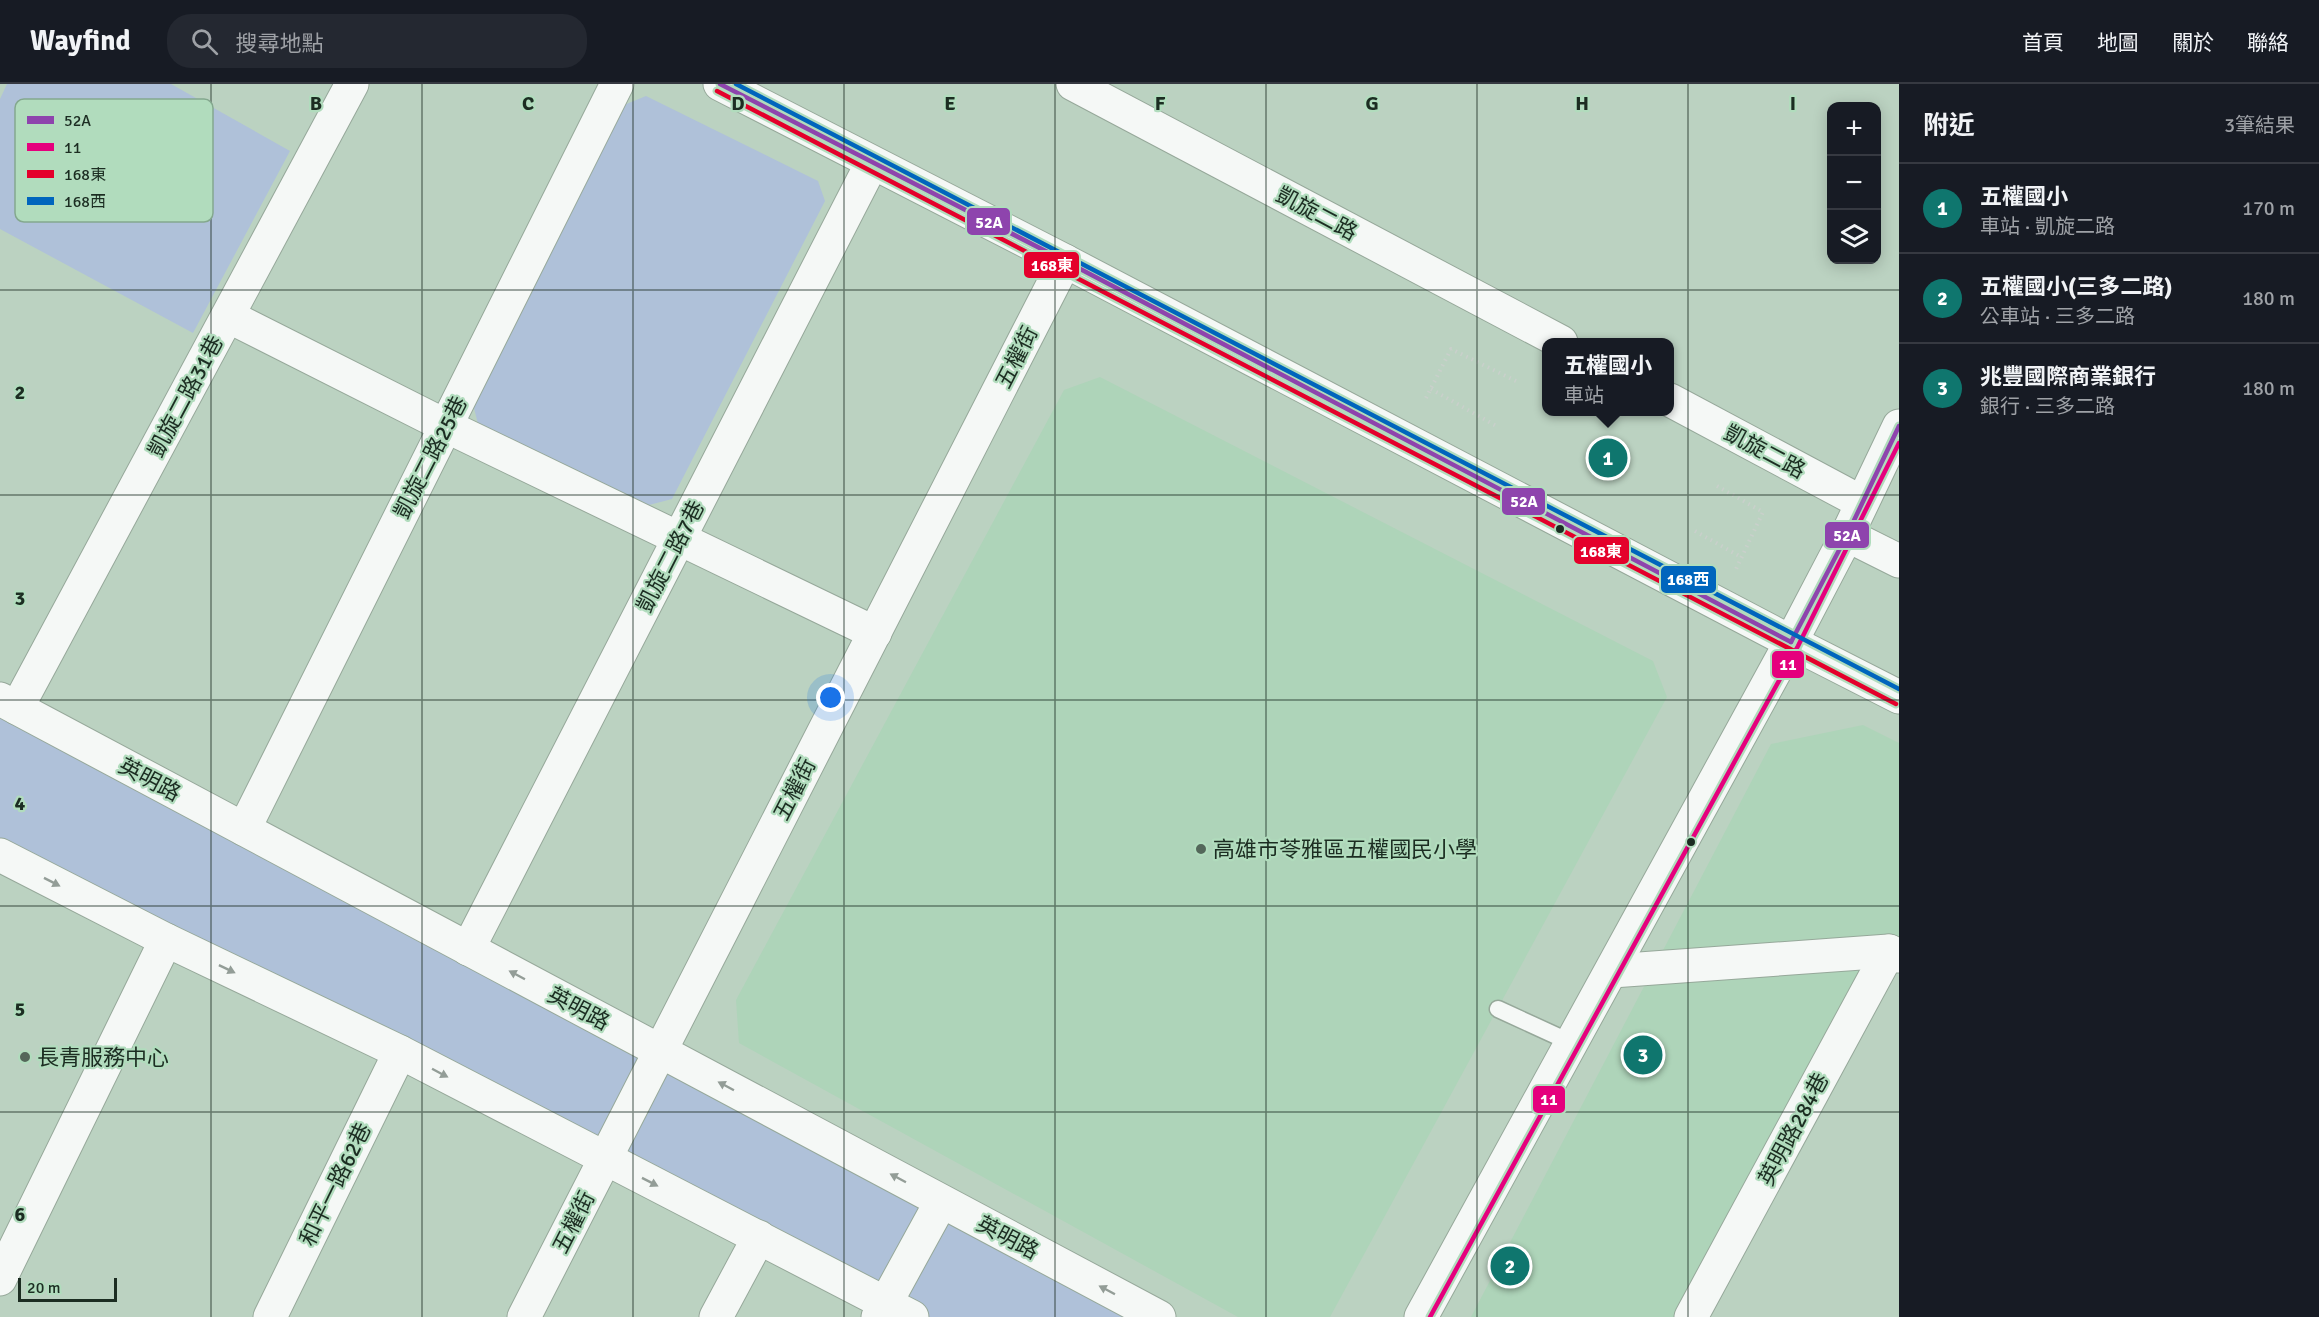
<!DOCTYPE html>
<html lang="zh-TW">
<head>
<meta charset="utf-8">
<style>
	:root { --surface:#171b24; --page:#242831; --text:#f1f3f6; --muted:#9ea1a6; --line:#363941; --accent:#0f766e }
	body { margin:0; font-family:Signika,"Noto Sans TC",sans-serif; background:var(--page); color:var(--text) }
	.controls { position:absolute; right:18px; top:18px; display:grid; overflow:hidden; border-radius:12px; box-shadow:0 3px 15px #0003 }
	.controls button { width:54px; height:54px; display:grid; place-items:center; padding:0; border:0; border-bottom:2px solid var(--line); background:var(--surface); color:var(--text); font:30px sans-serif }
	.scale { position:absolute; left:18px; bottom:15px; width:99px; box-sizing:border-box; padding-left:6px; border:3px solid #1c2d22; border-top:0; font-size:16px; line-height:21px; white-space:nowrap; color:#1c2d22; -webkit-text-stroke:4px #b1dcbd; paint-order:stroke }
	.you { position:absolute; left:831px; top:614px; width:21px; height:21px; margin:-15px; border:4px solid #fff; border-radius:50%; background:#1a73e8; box-shadow:0 0 0 9px #1a73e833 }
	.badge { display:grid; place-items:center; width:39px; height:39px; border-radius:50%; background:var(--accent); color:#fff; font-size:20px; font-weight:700 }
	.pin { position:absolute; translate:-50% -50%; border:3px solid #fff; box-shadow:0 2px 6px #0006 }
	.popup { position:absolute; left:1542px; top:254px; width:132px; height:78px; box-sizing:border-box; display:grid; place-content:center; border-radius:12px; background:var(--surface); filter:drop-shadow(0 2px 4px #0005); font-size:20px; white-space:nowrap; color:var(--muted) }
	.popup b { font-size:22px; color:var(--text) }
	.popup::after { content:''; position:absolute; left:50%; top:100%; margin-left:-12px; border:12px solid transparent; border-top-color:var(--surface) }
	.list { margin:0; padding:0; list-style:none }
	h2 { display:flex; justify-content:space-between; align-items:center; height:78px; margin:0; padding:0 24px; font-size:26px }
	h2 small { font-size:20px; font-weight:400; color:var(--muted) }
	.list li { display:grid; grid-template-columns:39px 1fr auto; gap:18px; align-items:center; box-sizing:border-box; height:90px; padding:0 24px; border-top:2px solid var(--line) }
	.list b { display:block; font-size:22px; white-space:nowrap }
	.list p { margin:0; font-size:20px; white-space:nowrap; color:var(--muted) }
	.list em { font-size:20px; font-style:normal; color:var(--muted) }
	.icon { flex:none; width:33px; height:33px; fill:none; stroke:currentColor; stroke-width:2; stroke-linecap:round; stroke-linejoin:round }
	.map { position:relative; flex:none; width:1899px; height:1233px; overflow:hidden }
	header { display:flex; align-items:center; gap:36px; box-sizing:border-box; height:84px; padding:0 30px; background:var(--surface); border-bottom:2px solid var(--line) }
	header strong { font-size:28px }
	nav { display:flex; gap:33px; margin-inline-start:auto; font-size:21px }
	.search { width:420px; height:54px; background:var(--page); display:flex; align-items:center; gap:15px; box-sizing:border-box; padding:0 21px; border-radius:24px; color:var(--muted); font-size:22px }
	main { display:flex }
	aside { flex:1; background:var(--surface) }
	.map>svg:first-child { display:block }
	.built { fill:#aed4b9 }
	.green { fill:#afc1d9 }
	.lines { fill:none; stroke-linecap:round; stroke-linejoin:round }
	.service-casing { stroke:#96a89a; stroke-width:19 }
	.minor-casing { stroke:#96a89a; stroke-width:35 }
	.tertiary-casing { stroke:#96a89a; stroke-width:35 }
	.path { stroke:#c9d0cb; stroke-width:4; stroke-dasharray:1.5 4.5; stroke-linecap:butt }
	.service { stroke:#f5f8f6; stroke-width:16 }
	.minor { stroke:#f5f8f6; stroke-width:33 }
	.tertiary { stroke:#f5f8f6; stroke-width:33 }
	.bus-1-casing { stroke:#b1dcbd; stroke-width:9 }
	.bus-2-casing { stroke:#b1dcbd; stroke-width:9 }
	.bus-3-casing { stroke:#b1dcbd; stroke-width:9 }
	.bus-4-casing { stroke:#b1dcbd; stroke-width:9 }
	.bus-1 { stroke:#8e44ad; stroke-width:4.5 }
	.bus-2 { stroke:#e5007d; stroke-width:4.5 }
	.bus-3 { stroke:#e4002b; stroke-width:4.5 }
	.bus-4 { stroke:#0065bd; stroke-width:4.5 }
	.oneway { fill:#939d97 }
	.grid { fill:none; stroke:#1c2d22; stroke-width:1.5; stroke-opacity:0.55 }
	.bus-dot { fill:#1c2d22; stroke:#b1dcbd; stroke-width:2 }
	.poi-dot { fill:#54675a; stroke:#b1dcbd; stroke-width:2 }
	.labels { text-anchor:middle; stroke-width:4.5; stroke-linejoin:round; paint-order:stroke }
	.street-label { font-size:22px; fill:#1c2d22; stroke:#b1dcbd }
	.poi-label { font-size:22px; fill:#1c2d22; stroke:#b1dcbd; text-anchor:start }
	.key { fill:#b1dcbd; stroke:#84a88e; stroke-width:1.5 }
	.key-label { font-size:16px; fill:#1c2d22 }
	.grid-label { font-size:20px; text-anchor:middle; font-weight:bold; fill:#1c2d22; stroke:#b1dcbd; stroke-width:4.5; stroke-linejoin:round; paint-order:stroke }
	.line-badge { stroke:#b1dcbd; stroke-width:2 }
	.badge-label { font-size:16px; text-anchor:middle; font-weight:bold; fill:#fff }
</style>
</head>
<body>
<header>
<strong>Wayfind</strong>
<div class="search"><svg class="icon" aria-label="search" viewBox="0 0 24 24"><circle cx="10" cy="10" r="6"/><path d="M15 15l6 6"/></svg>搜尋地點</div>
<nav><a>首頁</a><a>地圖</a><a>關於</a><a>聯絡</a></nav>
</header>
<main>
<div class="map">
<svg width="1899" height="1233" viewBox="0 0 1899 1233">
	<rect width="100%" height="100%" fill="#bbd2c1"/>
	<g class="built">
		<path d="M1100,293L1653,577L1667,613L1330,1233H1238L739,959L736,916L1064,306Z"/>
		<path d="M1863,641L1899,659V863L1679,1233H1471L1771,660Z"/>
	</g>
	<g class="green">
		<path d="M7,0H171L290,67L193,249L0,145V15Z"/>
		<path d="M646,12L818,97L825,117L672,415L649,421L478,340L473,320L624,21Z"/>
		<path d="M0,633L1128,1233H903L0,758Z"/>
	</g>
	<g class="lines">
		<g class="service-casing">
			<path id="service" d="M1498,925L1572,959"/>
		</g>
		<g class="minor-casing">
			<g id="minor">
				<path d="M1073,0L1561,258"/>
				<path d="M228,232L446,342L875,549"/>
				<path d="M1670,316L1861,418"/>
				<path d="M1847,451L1899,477"/>
				<path d="M1791,558L1899,613"/>
				<path d="M0,615L1159,1233"/>
				<path d="M17,624L352,0"/>
				<path d="M244,745L617,0"/>
				<path d="M0,771L166,856L400,968L912,1233"/>
				<path d="M468,865L872,79"/>
				<path d="M1612,887L1889,867"/>
				<path d="M0,1195L166,856"/>
				<path d="M270,1233L400,968"/>
				<path d="M524,1233L1065,177"/>
				<path d="M716,1233L759,1153"/>
				<path d="M878,1233L941,1118"/>
				<path d="M1691,1233L1889,867L1899,872"/>
			</g>
		</g>
		<g class="tertiary-casing">
			<g id="tertiary">
				<path d="M720,0L1065,177L1791,558"/>
				<path d="M1421,1233L1791,558L1847,451L1899,342"/>
			</g>
		</g>
		<g class="path">
			<path d="M1431,305L1498,343"/>
			<path d="M1426,314L1451,265L1520,299"/>
			<path d="M1717,402L1763,428L1736,485"/>
			<path d="M1695,447L1741,473"/>
		</g>
		<use href="#service" class="service"/>
		<use href="#minor" class="minor"/>
		<use href="#tertiary" class="tertiary"/>
		<g class="bus-1-casing">
			<g id="bus-1">
				<path d="M720,0L1065,177L1791,558"/>
				<path d="M1791,558L1847,451L1899,342"/>
			</g>
		</g>
		<g class="bus-2-casing">
			<path id="bus-2" d="M1430,1233L1798,562L1899,359"/>
		</g>
		<g class="bus-3-casing">
			<path id="bus-3" d="M717,7L1896,620"/>
		</g>
		<g class="bus-4-casing">
			<path id="bus-4" d="M736,0L1899,605"/>
		</g>
		<use href="#bus-1" class="bus-1"/>
		<use href="#bus-2" class="bus-2"/>
		<use href="#bus-3" class="bus-3"/>
		<use href="#bus-4" class="bus-4"/>
	</g>
	<defs><path id="oneway-solid" d="M-6-.8H1V-3.2L6.5 0L1 3.2V.8H-6Z" transform="scale(1.5)"/></defs>
	<g class="oneway">
		<use href="#oneway-solid" transform="translate(52 798) rotate(27)"/>
		<use href="#oneway-solid" transform="translate(227 885) rotate(26)"/>
		<use href="#oneway-solid" transform="translate(517 891) rotate(-152)"/>
		<use href="#oneway-solid" transform="translate(440 989) rotate(28)"/>
		<use href="#oneway-solid" transform="translate(726 1002) rotate(-152)"/>
		<use href="#oneway-solid" transform="translate(898 1094) rotate(-152)"/>
		<use href="#oneway-solid" transform="translate(650 1098) rotate(27)"/>
		<use href="#oneway-solid" transform="translate(1107 1206) rotate(-152)"/>
	</g>
	<path class="grid" d="M211,0V1233M422,0V1233M633,0V1233M844,0V1233M1055,0V1233M1266,0V1233M1477,0V1233M1688,0V1233M0,206H1899M0,411H1899M0,616H1899M0,822H1899M0,1028H1899"/>
	<g class="bus-dot">
		<circle cx="1560" cy="445" r="5"/>
		<circle cx="1691" cy="758" r="5"/>
	</g>
	<g class="poi-dot">
		<circle cx="1201" cy="765" r="6"/>
		<circle cx="25" cy="973" r="6"/>
	</g>
	<g class="labels">
		<g class="street-label">
			<text transform="translate(1317 129) rotate(28)" y="8">凱旋二路</text>
			<text transform="translate(1016 273) rotate(-63)" y="8">五權街</text>
			<text transform="translate(185 312) rotate(-62)" y="8">凱旋二路31巷</text>
			<text transform="translate(1765 367) rotate(28)" y="8">凱旋二路</text>
			<text transform="translate(430 373) rotate(-63)" y="8">凱旋二路25巷</text>
			<text transform="translate(670 472) rotate(-63)" y="8">凱旋二路7巷</text>
			<text transform="translate(150 695) rotate(28)" y="8">英明路</text>
			<text transform="translate(794 705) rotate(-63)" y="8">五權街</text>
			<text transform="translate(579 924) rotate(28)" y="8">英明路</text>
			<text transform="translate(1793 1045) rotate(-62)" y="8">英明路284巷</text>
			<text transform="translate(335 1100) rotate(-64)" y="8">和平一路62巷</text>
			<text transform="translate(573 1138) rotate(-63)" y="8">五權街</text>
			<text transform="translate(1008 1153) rotate(28)" y="8">英明路</text>
		</g>
		<g class="poi-label">
			<text x="1213" y="773">高雄市苓雅區五權國民小學</text>
			<text x="37" y="981">長青服務中心</text>
		</g>
	</g>
	<rect x="15" y="15" width="198" height="123" rx="9" class="key"/>
	<rect x="27" y="32" width="27" height="8" fill="#8e44ad"/>
	<rect x="27" y="59" width="27" height="8" fill="#e5007d"/>
	<rect x="27" y="86" width="27" height="8" fill="#e4002b"/>
	<rect x="27" y="113" width="27" height="8" fill="#0065bd"/>
	<g class="key-label">
		<text x="64" y="42">52A</text>
		<text x="64" y="69">11</text>
		<text x="64" y="96">168東</text>
		<text x="64" y="123">168西</text>
	</g>
	<g class="grid-label">
		<text x="316" y="26">B</text>
		<text x="528" y="26">C</text>
		<text x="738" y="26">D</text>
		<text x="950" y="26">E</text>
		<text x="1160" y="26">F</text>
		<text x="1372" y="26">G</text>
		<text x="1582" y="26">H</text>
		<text x="1793" y="26">I</text>
		<text x="20" y="315">2</text>
		<text x="20" y="521">3</text>
		<text x="20" y="726">4</text>
		<text x="20" y="932">5</text>
		<text x="20" y="1137">6</text>
	</g>
	<g class="line-badge">
		<rect x="966" y="123" width="45" height="29" rx="6" fill="#8e44ad"/>
		<rect x="1023" y="167" width="57" height="28" rx="6" fill="#e4002b"/>
		<rect x="1501" y="403" width="45" height="29" rx="6" fill="#8e44ad"/>
		<rect x="1824" y="437" width="46" height="28" rx="6" fill="#8e44ad"/>
		<rect x="1573" y="452" width="57" height="29" rx="6" fill="#e4002b"/>
		<rect x="1660" y="481" width="57" height="29" rx="6" fill="#0065bd"/>
		<rect x="1771" y="566" width="34" height="29" rx="6" fill="#e5007d"/>
		<rect x="1532" y="1001" width="34" height="29" rx="6" fill="#e5007d"/>
	</g>
	<g class="badge-label">
		<text x="989" y="144">52A</text>
		<text x="1052" y="187">168東</text>
		<text x="1524" y="423">52A</text>
		<text x="1847" y="457">52A</text>
		<text x="1601" y="473">168東</text>
		<text x="1688" y="501">168西</text>
		<text x="1788" y="586">11</text>
		<text x="1549" y="1021">11</text>
	</g>
</svg>
<div class="controls">
<button>+</button>
<button>−</button>
<button><svg class="icon" aria-label="layers" viewBox="0 0 24 24"><path d="M12 4l9 5-9 5-9-5zM3 14l9 5 9-5"/></svg></button>
</div>
<div class="scale">20 m</div>
<div class="you"></div>
<div class="pin badge" style="left:1608px;top:374px">1</div>
<div class="popup"><b>五權國小</b>車站</div>
<div class="pin badge" style="left:1510px;top:1182px">2</div>
<div class="pin badge" style="left:1643px;top:971px">3</div>
</div>
<aside>
<h2>附近<small>3筆結果</small></h2>
<ul class="list">
<li><span class="badge">1</span><div><b>五權國小</b><p>車站 · 凱旋二路</p></div><em>170 m</em></li>
<li><span class="badge">2</span><div><b>五權國小(三多二路)</b><p>公車站 · 三多二路</p></div><em>180 m</em></li>
<li><span class="badge">3</span><div><b>兆豐國際商業銀行</b><p>銀行 · 三多二路</p></div><em>180 m</em></li>
</ul>
</aside>
</main>
</body>
</html>
